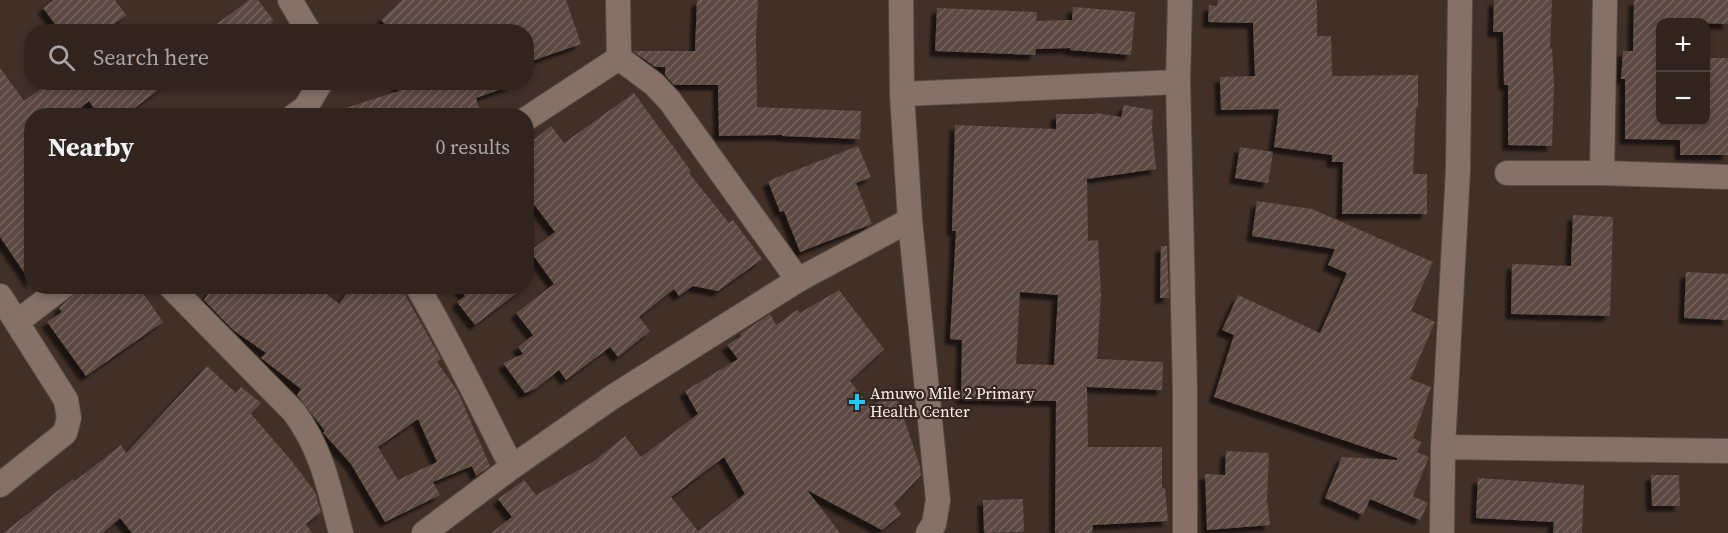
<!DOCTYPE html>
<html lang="en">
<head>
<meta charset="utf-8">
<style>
	:root { --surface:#31241e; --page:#3d302b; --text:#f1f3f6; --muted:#a8a4a4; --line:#4c413c }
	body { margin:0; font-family:"Source Serif 4",serif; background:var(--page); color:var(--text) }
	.controls { position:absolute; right:18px; top:18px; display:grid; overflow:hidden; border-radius:12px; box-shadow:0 3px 9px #0003 }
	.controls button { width:54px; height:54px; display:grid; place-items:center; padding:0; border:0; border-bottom:2px solid var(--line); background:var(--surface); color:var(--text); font:30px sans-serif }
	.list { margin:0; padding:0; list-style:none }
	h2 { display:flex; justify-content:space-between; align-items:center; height:78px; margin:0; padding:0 24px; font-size:26px }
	h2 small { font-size:20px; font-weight:400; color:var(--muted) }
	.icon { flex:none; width:33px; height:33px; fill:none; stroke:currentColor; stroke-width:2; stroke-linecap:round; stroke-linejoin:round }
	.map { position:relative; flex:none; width:1728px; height:533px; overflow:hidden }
	.search { position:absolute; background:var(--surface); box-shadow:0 3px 9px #0003; left:24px; top:24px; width:510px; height:66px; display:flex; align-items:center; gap:15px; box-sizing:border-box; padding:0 21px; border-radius:24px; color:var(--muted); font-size:22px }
	.panel { position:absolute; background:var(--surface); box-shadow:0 3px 9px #0003; left:24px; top:108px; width:510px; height:186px; border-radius:24px }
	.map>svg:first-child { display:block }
	.building { fill:url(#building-hatch); fill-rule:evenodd; filter:url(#shadow) }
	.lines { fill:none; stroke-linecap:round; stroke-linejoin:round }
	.minor-casing { stroke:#5a4c46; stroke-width:26 }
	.minor { stroke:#857168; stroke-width:24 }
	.poi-dot { fill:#1cc9fc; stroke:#37261f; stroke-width:2 }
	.labels { text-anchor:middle; stroke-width:4.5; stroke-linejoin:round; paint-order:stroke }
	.poi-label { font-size:16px; fill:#fdf2ec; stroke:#37261f; text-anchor:start }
</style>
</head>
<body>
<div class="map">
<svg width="1728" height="533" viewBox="0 0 1728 533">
	<defs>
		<pattern id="building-hatch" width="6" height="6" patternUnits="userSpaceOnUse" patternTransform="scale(1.5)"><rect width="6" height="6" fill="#5c4a42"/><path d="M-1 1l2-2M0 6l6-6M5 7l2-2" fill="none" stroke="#74655d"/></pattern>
		<filter id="shadow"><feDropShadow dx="-5.5" dy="5.5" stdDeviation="1.5" flood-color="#0009"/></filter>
	</defs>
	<rect width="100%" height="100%" fill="#413028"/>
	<g class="building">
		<path d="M54,0H115L126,15L104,32H61L43,8Z"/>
		<path d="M249,0H258L274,21L271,22L278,32H206Z"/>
		<path d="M402,0H566L581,44L526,63V32H393L381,20Z"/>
		<path d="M697,0H758L756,36L757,107L861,111L860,139L782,136V135L719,136L718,85H674L665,75V67H655L633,51H695Z"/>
		<path d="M1218,0H1317V36H1331L1332,76L1418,75V108H1416L1413,174H1427V214H1342L1343,162H1332V155L1274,147L1279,109L1221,110L1220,77L1255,76L1253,23L1208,22L1209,5L1217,6Z"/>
		<path d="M1494,0H1552L1550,49L1552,48L1554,84L1552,146L1508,145V85H1504L1503,32H1493Z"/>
		<path d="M1634,0H1728V24L1660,22V122H1706V58H1728V155H1680V140L1625,139V79H1621L1623,51H1633Z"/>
		<path d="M1073,7L1135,12L1131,55L1070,50V48L1036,49L1035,55L935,51L937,8L1037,12L1036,21L1072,20Z"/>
		<path d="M0,68L24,101L50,82H169L124,116H99L89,101L70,116H32V284L0,237Z"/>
		<path d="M396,82H513V85L476,98L481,116H334L333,112L399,91Z"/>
		<path d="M634,93L691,171L689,173L729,223L733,220L762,259L718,291L693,286L679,296L674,289L639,317L650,331L618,357L610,347L566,380L559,370L535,389L525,393L503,363L523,354L518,347L533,335L516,313L554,284L530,251L555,232L526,194V146L551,126L564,143Z"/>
		<path d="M1124,105L1153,110L1152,128L1156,169L1087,179L1088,241L1098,240L1101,294L1097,359L1163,362L1162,390L1087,387L1088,447H1162V488H1165L1168,521L1093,525L1092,533H1055L1056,401L961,399L962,340L950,339L956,231H952L955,125L1056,129V114H1096V113L1121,117ZM1020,292L1058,295L1054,365L1016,364Z"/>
		<path d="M858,146L871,177L856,183L872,224L800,252L784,211L780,212L768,181Z"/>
		<path d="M1240,147L1273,152L1268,183L1235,178Z"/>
		<path d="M1257,201L1312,209L1433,262L1411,311L1435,322L1410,379L1431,387L1413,438L1421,442L1417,452L1429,457L1413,496L1428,503L1420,520L1370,499L1363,515L1325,498L1342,457L1397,460V458L1214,397L1234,335L1222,330L1238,295L1320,333L1347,273L1328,265L1335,249L1252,236Z"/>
		<path d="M1573,215L1613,217L1610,316L1511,314L1512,264L1571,266Z"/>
		<path d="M1161,246H1167L1169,298H1160Z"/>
		<path d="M1686,272L1728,274V320L1684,318Z"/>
		<path d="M84,286H138L163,322L86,376L47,322L62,312L59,308Z"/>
		<path d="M213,286H303L311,295L318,287L339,304L352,286H400L441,359L437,362L458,392L490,466L476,476L472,466L433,482L440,495L385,522L351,464L325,435L323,433L325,431L297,395L301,389L261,358L266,353L233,330L204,300ZM418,419L437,462L398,480L378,447Z"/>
		<path d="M458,286H526L475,325L457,302L465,296Z"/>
		<path d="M839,290L884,349L850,381L870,407L895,391L920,467L921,475L894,504L901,514L882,530L807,490L840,533H491L512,517L498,499L524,480L536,495L594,461L625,436L641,457L698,414L685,391L738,359L727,345L741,336L740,334L770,314L776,325L797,310L800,313ZM724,457L745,494L698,531L671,497Z"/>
		<path d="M207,366L236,393L241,387L261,403L251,414L290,459L315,492L321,512L306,524L312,533H132L120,518L103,533H3L73,479L75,481L121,445L126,453Z"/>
		<path d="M1226,451L1269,453L1267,500L1270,525L1207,530L1205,474L1225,475Z"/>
		<path d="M1651,475H1679L1680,506H1652Z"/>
		<path d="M1478,478L1584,485L1582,533H1553L1554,522L1476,518Z"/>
		<path d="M1023,499L1024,532L984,533L983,500Z"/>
	</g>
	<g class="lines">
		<g class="minor-casing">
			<g id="minor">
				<path d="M290,0L309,32"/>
				<path d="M901,0L902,94L910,220L938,500L934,524L928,533"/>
				<path d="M1180,0L1178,82L1185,390V533"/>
				<path d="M619,58L654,84L670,101L798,280"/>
				<path d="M902,94L1178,82"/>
				<path d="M294,116L306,107L321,82"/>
				<path d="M526,119L619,58L618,0"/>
				<path d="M1507,173H1602L1728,177"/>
				<path d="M1602,173L1605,0"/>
				<path d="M170,286L294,412C322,450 329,488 341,533"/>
				<path d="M417,286C452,345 481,407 512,467"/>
				<path d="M0,296L66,400L69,418L65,433L0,485"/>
				<path d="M17,322L64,286"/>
				<path d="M1443,447L1728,451"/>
				<path d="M424,533L512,467L611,398L798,280L910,220"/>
				<path d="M1442,533L1443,447L1458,170L1460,0"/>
			</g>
		</g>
		<use href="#minor" class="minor"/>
	</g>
	<path class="poi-dot" d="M854 393h6v6h6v6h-6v6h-6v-6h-6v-6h6z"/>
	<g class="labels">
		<g class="poi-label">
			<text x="870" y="399">Amuwo Mile 2 Primary<tspan x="870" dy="18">Health Center</tspan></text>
		</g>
	</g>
</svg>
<div class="controls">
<button>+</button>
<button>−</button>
</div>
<div class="search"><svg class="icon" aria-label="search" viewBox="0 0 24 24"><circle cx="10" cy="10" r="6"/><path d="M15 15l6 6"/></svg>Search here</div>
<section class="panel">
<h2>Nearby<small>0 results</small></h2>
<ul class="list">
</ul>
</section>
</div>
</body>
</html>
